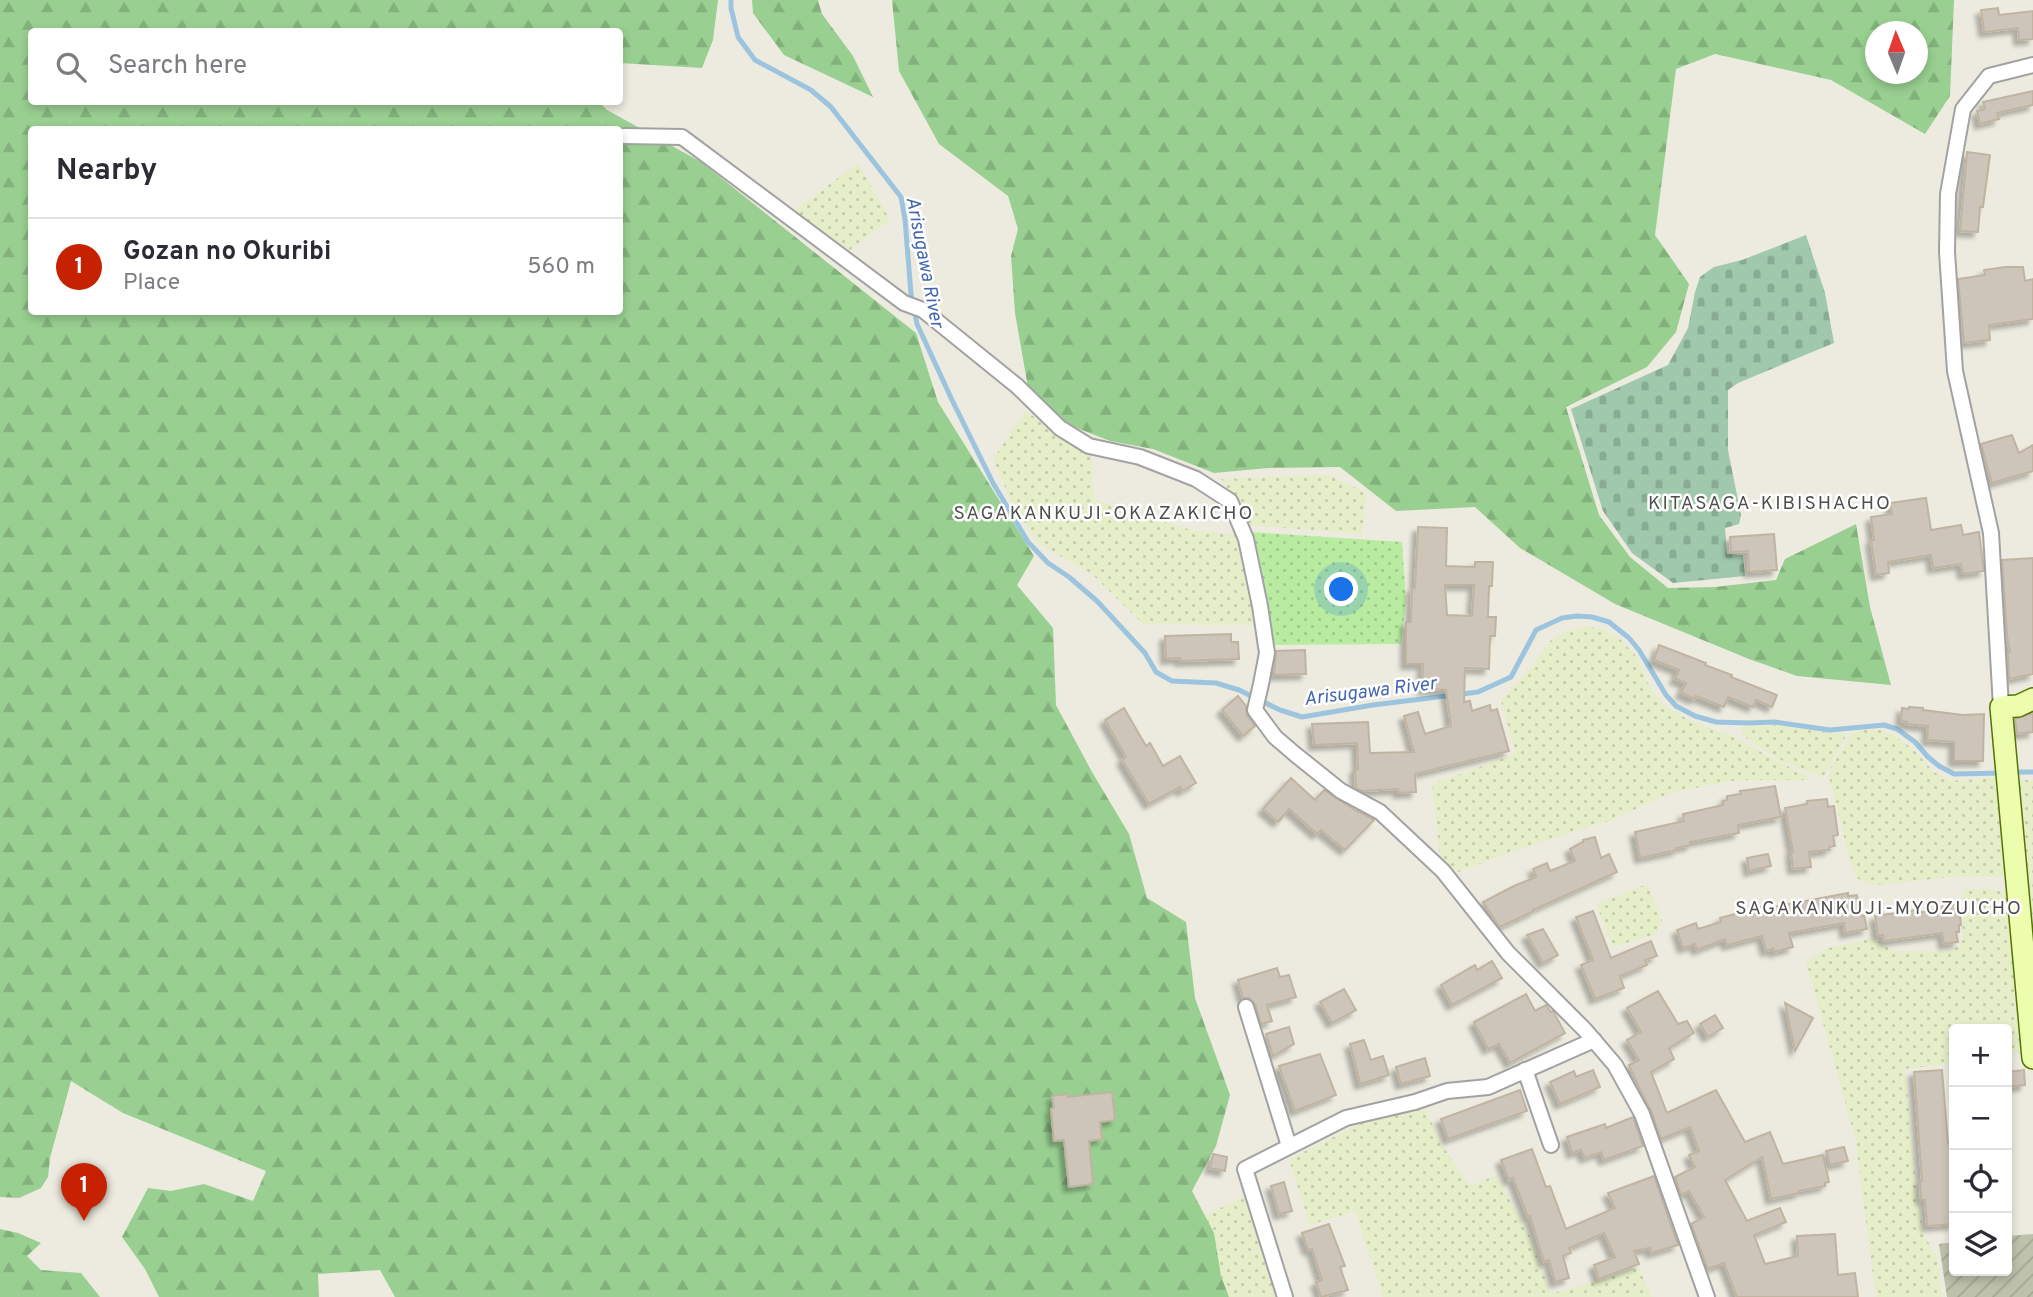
<!DOCTYPE html>
<html lang="en">
<head>
<meta charset="utf-8">
<style>
	:root { --surface:#fff; --page:#f7f7f7; --text:#2b2b33; --muted:#7c7c81; --line:#e1e1e2; --accent:#c62100 }
	body { margin:0; font-family:Overpass,sans-serif; background:var(--page); color:var(--text) }
	.controls { position:absolute; right:21px; bottom:21px; display:grid; overflow:hidden; border-radius:7px; box-shadow:0 4px 10px #0003 }
	.controls button { width:63px; height:63px; display:grid; place-items:center; padding:0; border:0; border-bottom:2px solid var(--line); background:var(--surface); color:var(--text); font:35px sans-serif }
	.compass { position:absolute; left:1865px; top:21px; width:63px; height:63px; border-radius:50%; background:var(--surface); box-shadow:0 4px 10px #0003; rotate:358deg }
	.you { position:absolute; left:1342px; top:590px; width:24px; height:24px; margin:-18px; border:5px solid #fff; border-radius:50%; background:#1a73e8; box-shadow:0 0 0 10px #1a73e833 }
	.badge { display:grid; place-items:center; width:46px; height:46px; border-radius:50%; background:var(--accent); color:#fff; font-size:23px; font-weight:700 }
	.pin { position:absolute; translate:-50% -58px; filter:drop-shadow(0 2px 4px #0008) }
	.pin::after { content:''; position:absolute; top:37px; width:24px; height:21px; background:inherit; clip-path:polygon(0 0,100% 0,50% 100%) }
	.list { margin:0; padding:0; list-style:none }
	h2 { display:flex; justify-content:space-between; align-items:center; height:91px; margin:0; padding:0 28px; font-size:30px }
	h2 small { font-size:23px; font-weight:400; color:var(--muted) }
	.list li { display:grid; grid-template-columns:46px 1fr auto; gap:21px; align-items:center; box-sizing:border-box; height:98px; padding:0 28px; border-top:2px solid var(--line) }
	.list b { display:block; font-size:26px; white-space:nowrap }
	.list p { margin:0; font-size:23px; white-space:nowrap; color:var(--muted) }
	.list em { font-size:23px; font-style:normal; color:var(--muted) }
	.icon { flex:none; width:38px; height:38px; fill:none; stroke:currentColor; stroke-width:2; stroke-linecap:round; stroke-linejoin:round }
	.map { position:relative; flex:none; width:2033px; height:1297px; overflow:hidden }
	.search { position:absolute; background:var(--surface); box-shadow:0 4px 10px #0003; left:28px; top:28px; width:595px; height:77px; display:flex; align-items:center; gap:18px; box-sizing:border-box; padding:0 24px; border-radius:7px; color:var(--muted); font-size:26px }
	.panel { position:absolute; background:var(--surface); box-shadow:0 4px 10px #0003; left:28px; top:126px; width:595px; height:189px; border-radius:7px }
	.map>svg:first-child { display:block }
	.construction { fill:url(#construction-furrows) }
	.farmland { fill:url(#farmland-dots) }
	.grass { fill:url(#grass-dots) }
	.forest { fill:url(#forest-firs); fill-rule:evenodd }
	.cemetery { fill:url(#cemetery-stones) }
	.lines { fill:none; stroke-linecap:round; stroke-linejoin:round }
	.stream { stroke:#9dc4de; stroke-width:5 }
	.building { fill:#cdc5b9; stroke:#c0b4a1; stroke-width:2; fill-rule:evenodd; filter:url(#shadow) }
	.street-casing { stroke:#a2a2a2; stroke-width:18 }
	.secondary-casing { stroke:#547400; stroke-width:24 }
	.street { stroke:#fff; stroke-width:14 }
	.secondary { stroke:#ecfdae; stroke-width:21 }
	.labels { text-anchor:middle; stroke-width:5; stroke-linejoin:round; paint-order:stroke }
	.water-label { font-size:19px; font-style:italic; fill:#4367af; stroke:#fff }
	.neighbourhood-label { font-size:19px; letter-spacing:2px; fill:#4e4e4e; stroke:#fff }
</style>
</head>
<body>
<div class="map">
<svg width="2033" height="1297" viewBox="0 0 2033 1297">
	<defs>
		<pattern id="construction-furrows" width="10" height="10" patternUnits="userSpaceOnUse" patternTransform="scale(1.75)"><rect width="10" height="10" fill="#bec2ab"/><path d="M-1 1l2-2M0 10L10 0M9 11l2-2" fill="none" stroke="#a3a693"/></pattern>
		<pattern id="farmland-dots" width="8" height="8" patternUnits="userSpaceOnUse" patternTransform="scale(1.75)"><rect width="8" height="8" fill="#e5eec9"/><path d="M2 2h.1M6 6h.1" fill="none" stroke="#c4ccac" stroke-width="1.8" stroke-linecap="round"/></pattern>
		<pattern id="grass-dots" width="8" height="8" patternUnits="userSpaceOnUse" patternTransform="scale(1.75)"><rect width="8" height="8" fill="#b9eca1"/><path d="M2 2h.1M6 6h.1" fill="none" stroke="#9eca8a" stroke-width="1.8" stroke-linecap="round"/></pattern>
		<pattern id="forest-firs" width="22" height="20" patternUnits="userSpaceOnUse" patternTransform="scale(1.75)"><rect width="22" height="20" fill="#99cf91"/><path d="M5 1l3.5 6h-7zM16 11l3.5 6h-7z" fill="#83b17c"/></pattern>
		<pattern id="cemetery-stones" width="16" height="16" patternUnits="userSpaceOnUse" patternTransform="scale(1.75)"><rect width="16" height="16" fill="#9fc8ac"/><path d="M2 7V4a2 2 0 0 1 4 0v3zM10 15v-3a2 2 0 0 1 4 0v3z" fill="#88ab93"/></pattern>
		<filter id="shadow"><feDropShadow dx="-5" dy="5" stdDeviation="2" flood-color="#0004"/></filter>
	</defs>
	<rect width="100%" height="100%" fill="#edebdf"/>
	<path class="construction" d="M2033,1234V1297H1947L1939,1244L1954,1242V1271H2007V1236Z"/>
	<g class="farmland">
		<path d="M858,163L890,220L846,253L791,213Z"/>
		<path d="M1025,411L1091,453L1094,500L1191,530L1237,535L1255,625L1143,624L1092,574L1039,544L1014,508L993,459Z"/>
		<path d="M1328,475L1367,493L1362,534L1249,525L1221,479Z"/>
		<path d="M1586,626L1602,629L1621,640L1636,656L1649,685L1664,706L1689,720L1735,738L1813,780H1738L1673,792L1609,821L1519,849L1456,873L1440,856L1432,784L1516,754L1501,701L1532,666L1550,641L1565,632Z"/>
		<path d="M1777,725L1810,730L1847,734L1823,777L1786,763L1757,746L1743,735L1740,727Z"/>
		<path d="M1860,730H1880L1897,737L1916,752L1934,772L1951,781L2000,777L2009,876H1958L1881,885L1868,884L1857,878L1850,861L1829,777L1830,769L1852,733Z"/>
		<path d="M2016,780H2033V955Z"/>
		<path d="M1647,884L1662,919L1657,934L1613,947L1596,904Z"/>
		<path d="M1965,889H1989L2006,892L2012,902L2024,1052L2007,1054V1029H1954V1070H1951L1949,1064L1905,1069L1915,1175L1923,1234L1937,1256L1942,1297H1876L1855,1138L1806,962L1824,949L1873,938L1894,951H1948L1959,946L1962,939L1963,892Z"/>
		<path d="M1424,1106L1442,1145L1470,1186L1496,1175L1530,1236L1551,1294L1639,1268L1652,1297H1383L1355,1211L1310,1225L1289,1159L1360,1124Z"/>
		<path d="M1247,1194L1280,1297H1214L1187,1226Z"/>
	</g>
	<path class="grass" d="M1251,532L1402,542L1406,600L1401,644L1273,645Z"/>
	<g class="forest">
		<path d="M0,0H718L713,40L702,68L620,63V32H32V102H599L607,110L701,162L916,333L938,402L1034,556L1017,585L1053,628L1056,705L1092,772L1129,834L1147,898L1186,922L1195,998L1230,1095L1216,1146L1192,1191L1214,1233L1221,1276L1229,1297H395L380,1270L318,1274L319,1297H159L145,1269L122,1237L148,1188L171,1191L204,1184L253,1201L266,1171L123,1113L71,1081L50,1158L48,1177L41,1188L19,1198L0,1197ZM32,130H620V312H32Z"/>
		<path d="M752,0H818L822,14L853,56L873,97L784,55L753,13Z"/>
		<path d="M892,0H1954L1950,96L1925,134L1831,80L1715,54L1676,69L1655,235L1689,284L1676,332L1647,367L1566,407L1599,515L1630,557L1668,588L1715,587L1776,580L1785,559L1856,524L1870,607L1891,685L1797,676L1749,659L1615,604L1520,548L1475,507L1396,511L1340,467L1268,468L1214,473L1153,449L1110,441L1072,426L1029,393L1015,313L1011,256L1018,229L1008,196L939,144L899,71ZM1876,32H1918V74H1876Z"/>
		<path d="M0,1229L18,1233L41,1243L27,1256L41,1270L81,1273L100,1297H0Z"/>
	</g>
	<path class="cemetery" d="M1806,235L1825,293L1834,343L1738,383L1728,390V450L1741,515L1739,524L1725,528L1727,554L1743,555L1745,576L1673,583L1632,553L1603,511L1571,409L1668,365L1688,328L1695,292L1700,277L1714,267L1742,260Z"/>
	<g class="lines">
		<g class="stream">
			<path d="M731,0V8L738,37L755,60L811,90L831,107L901,197L905,219L911,294L917,324L952,400L993,483L1028,542L1048,563L1069,577L1097,601L1145,653L1156,672L1172,681L1216,683L1239,690L1280,710L1302,717L1373,705L1478,692L1511,677L1536,630L1562,618L1577,616L1592,617L1609,622L1629,638L1639,650L1666,695L1676,706L1695,716L1716,722L1749,723L1775,722L1830,730L1884,725L1897,729L1915,742L1928,757L1939,766L1954,774L2004,773"/>
			<path d="M2014,772H2033"/>
		</g>
	</g>
	<g class="building">
		<path d="M1998,8L1999,15L2033,11V39L2019,40L2018,28L1984,32L1981,10Z"/>
		<path d="M2033,91V105L1997,113L1999,119L1980,124L1977,111L1985,109L1983,102Z"/>
		<path d="M1967,152L1990,155L1983,207H1980L1978,232L1960,231Z"/>
		<path d="M2005,267H2023L2025,281L2033,279V319L1989,325L1990,340L1964,343L1958,279L1985,275L1984,270Z"/>
		<path d="M2012,435L2019,453L2033,445V471L1992,483L1981,444Z"/>
		<path d="M1926,498L1931,530L1961,525L1963,535L1979,532L1984,571L1963,574L1961,564L1933,568L1931,555L1888,562L1889,573L1876,575L1871,540H1874L1871,517L1892,514L1890,503Z"/>
		<path d="M1418,527L1447,528L1446,566L1475,567V562H1493L1492,586H1489L1488,617H1496L1495,636H1490L1489,669L1465,668L1464,702L1470,701L1472,711L1490,705L1491,711L1497,709L1509,751L1415,774L1416,792L1399,793L1398,789L1362,791L1356,788L1355,769H1358L1357,743L1314,745L1312,724L1368,722L1370,753L1414,752L1404,716L1418,712L1425,734L1451,726L1446,690L1422,689L1423,664H1406V622H1411L1412,588H1415ZM1445,585H1474L1472,616L1447,615Z"/>
		<path d="M1774,534L1777,570L1749,572L1748,551L1731,552L1730,537Z"/>
		<path d="M2033,558V674L2009,679L2008,653L2010,652L2007,636L2002,560Z"/>
		<path d="M1231,634V642H1238L1239,659L1180,661V658L1166,659L1165,636Z"/>
		<path d="M1659,645L1706,663L1705,665L1732,675L1731,677L1777,695L1772,707L1756,700L1753,707L1728,697L1724,707L1696,696L1695,699L1681,693L1686,683L1675,679L1679,670L1654,660Z"/>
		<path d="M1305,650L1306,674L1274,675L1276,651Z"/>
		<path d="M1238,696L1246,706L1247,715L1255,726L1243,736L1222,710Z"/>
		<path d="M1909,707L1923,708V710L1963,715L1984,714L1983,761H1954V742L1927,740L1928,726L1906,724L1907,722L1901,721L1902,708L1909,709Z"/>
		<path d="M1124,708L1146,746L1150,743L1163,766L1180,756L1196,783L1182,791L1180,787L1149,804L1122,760L1126,757L1105,720Z"/>
		<path d="M2033,713V732L2017,734L2015,719Z"/>
		<path d="M1291,778L1315,800L1324,790L1358,812V811L1374,820L1345,850L1321,830L1317,834L1289,809L1278,822L1263,809Z"/>
		<path d="M1775,786L1781,817L1738,825L1739,833L1690,842L1691,845L1676,848L1677,850L1640,858L1635,832L1684,821L1683,814L1723,805V801L1727,800V796L1741,794L1740,791Z"/>
		<path d="M1827,799L1828,807L1834,806L1838,835L1833,836L1835,846L1829,847V850L1809,852L1811,867L1793,869L1791,852H1793L1785,808L1807,804V801Z"/>
		<path d="M1595,837L1601,858L1609,854L1617,872L1533,910L1534,911L1500,927L1483,902L1514,886L1536,877L1533,869L1547,863L1550,871L1575,861L1570,849L1583,842V840Z"/>
		<path d="M1768,854L1771,866L1749,871L1747,858Z"/>
		<path d="M1848,893V896L1857,895L1861,916L1864,915L1867,929L1845,933L1844,923L1789,933L1793,947L1774,952L1773,949L1766,951L1762,936L1727,945L1725,939L1697,950L1695,944L1683,948L1677,930L1696,923L1698,929L1721,922L1720,918L1772,904L1773,907Z"/>
		<path d="M1959,904L1961,925H1959V932H1956L1958,942L1944,944L1942,933L1884,941L1883,935L1878,936L1875,916L1916,910V913L1942,909L1941,907Z"/>
		<path d="M1593,911L1611,958L1651,941L1657,956L1645,960L1647,965L1620,976L1624,988L1595,999L1581,965L1593,960L1576,917Z"/>
		<path d="M1543,929L1558,955L1543,963L1527,935Z"/>
		<path d="M1492,961L1502,978L1452,1005L1441,985L1475,965L1477,970Z"/>
		<path d="M1277,968L1280,977L1289,975L1296,997L1267,1005L1272,1021L1261,1024L1255,1004L1249,998H1243L1238,980Z"/>
		<path d="M1344,989L1356,1010L1332,1023L1320,1002Z"/>
		<path d="M1658,991L1678,1024L1687,1021L1694,1033L1669,1048L1674,1059L1651,1072L1667,1113L1716,1090L1745,1142L1770,1132L1783,1164L1823,1155L1829,1182L1825,1183V1186L1799,1191V1193L1771,1199L1762,1157L1725,1180L1747,1221L1780,1208L1786,1222L1754,1235L1765,1264L1798,1256L1797,1236L1835,1234L1838,1275L1855,1273L1858,1297H1737L1724,1263L1708,1269L1691,1224L1704,1217L1689,1191L1681,1195L1675,1177L1695,1167L1689,1155L1699,1151L1690,1127L1661,1139L1651,1111L1639,1088L1629,1065L1639,1060L1627,1040L1641,1032L1627,1008Z"/>
		<path d="M1526,994L1535,1011L1546,1005L1551,1012L1553,1011L1565,1033L1510,1063L1499,1044L1488,1049L1474,1022Z"/>
		<path d="M1785,1003L1813,1018L1795,1051Z"/>
		<path d="M1715,1015L1723,1028L1708,1037L1700,1024Z"/>
		<path d="M1289,1027L1294,1044L1273,1056L1266,1034Z"/>
		<path d="M1364,1040L1371,1060L1383,1056L1389,1075L1360,1084L1350,1044Z"/>
		<path d="M1320,1054L1336,1095L1295,1111L1279,1066Z"/>
		<path d="M1425,1058L1430,1076L1401,1084L1396,1067Z"/>
		<path d="M1593,1070L1600,1087L1560,1104L1550,1082L1574,1071L1576,1077Z"/>
		<path d="M1942,1070L1948,1143L1954,1142V1165L1952,1166L1954,1224L1927,1226L1925,1200H1921L1920,1181H1922L1914,1072Z"/>
		<path d="M2024,1070L2025,1085L2007,1087V1072Z"/>
		<path d="M1520,1090L1527,1111L1448,1139L1441,1119Z"/>
		<path d="M1112,1092L1115,1120L1100,1122L1102,1139L1089,1141L1093,1184L1069,1187L1064,1140L1054,1141L1051,1109L1054,1108L1052,1096L1068,1094V1097Z"/>
		<path d="M1633,1117L1643,1146L1604,1160L1601,1152L1585,1158L1581,1150L1572,1153L1567,1137L1605,1124L1606,1128Z"/>
		<path d="M1844,1147L1848,1161L1830,1165L1826,1151Z"/>
		<path d="M1532,1149L1546,1187L1550,1186L1566,1229L1615,1208L1608,1193L1654,1176L1678,1245L1651,1253L1650,1248L1634,1251L1639,1264L1599,1279L1594,1265L1615,1257L1604,1233L1569,1248L1571,1253L1563,1256L1569,1278L1555,1282L1549,1260L1544,1262L1530,1216L1528,1217L1513,1178L1509,1180L1501,1160Z"/>
		<path d="M1213,1154L1227,1157L1225,1171L1210,1168Z"/>
		<path d="M1284,1182L1292,1211L1279,1214L1271,1186Z"/>
		<path d="M1329,1224L1345,1266L1340,1267L1348,1290L1321,1297L1316,1282L1322,1280L1312,1249L1308,1250L1302,1233Z"/>
	</g>
	<g class="lines">
		<g class="street-casing">
			<g id="street">
				<path d="M624,136L682,137L904,303L923,310L1017,386L1060,428L1089,446L1140,457L1196,479L1230,501L1246,539L1260,606L1267,653L1261,684L1255,710L1275,737L1296,755L1341,791L1380,812L1443,871L1508,953L1585,1030L1615,1065L1642,1114L1707,1297"/>
				<path d="M2001,707L1991,533L1955,371L1947,252L1948,194L1963,109L1989,76L2033,65"/>
				<path d="M1246,1007L1289,1146"/>
				<path d="M1525,1070L1551,1145"/>
				<path d="M1285,1297L1245,1169L1346,1118L1415,1102L1447,1091L1488,1087L1594,1040"/>
			</g>
		</g>
		<g class="secondary-casing">
			<path id="secondary" d="M2033,699L2018,706L2001,707L2033,1058"/>
		</g>
		<use href="#street" class="street"/>
		<use href="#secondary" class="secondary"/>
	</g>
	<g class="labels">
		<g class="water-label">
			<text transform="translate(926 262) rotate(79)" y="7">Arisugawa River</text>
			<text transform="translate(1370 690) rotate(-7)" y="7">Arisugawa River</text>
		</g>
		<g class="neighbourhood-label">
			<text x="1770" y="509">KITASAGA-KIBISHACHO</text>
			<text x="1104" y="519">SAGAKANKUJI-OKAZAKICHO</text>
			<text x="1879" y="914">SAGAKANKUJI-MYOZUICHO</text>
		</g>
	</g>
</svg>
<div class="controls">
<button>+</button>
<button>−</button>
<button><svg class="icon" aria-label="locate" viewBox="0 0 24 24"><circle cx="12" cy="12" r="6"/><path d="M12 2v4M12 18v4M2 12h4M18 12h4"/></svg></button>
<button><svg class="icon" aria-label="layers" viewBox="0 0 24 24"><path d="M12 4l9 5-9 5-9-5zM3 14l9 5 9-5"/></svg></button>
</div>
<svg class="compass" viewBox="-18 -18 36 36"><path d="M0-13l5 13h-10z" fill="#e53935"/><path d="M0 13l5-13h-10z" fill="#7c7c81"/></svg>
<div class="you"></div>
<div class="pin badge" style="left:84px;top:1221px">1</div>
<div class="search"><svg class="icon" aria-label="search" viewBox="0 0 24 24"><circle cx="10" cy="10" r="6"/><path d="M15 15l6 6"/></svg>Search here</div>
<section class="panel">
<h2>Nearby<small></small></h2>
<ul class="list">
<li><span class="badge">1</span><div><b>Gozan no Okuribi</b><p>Place</p></div><em>560 m</em></li>
</ul>
</section>
</div>
</body>
</html>
